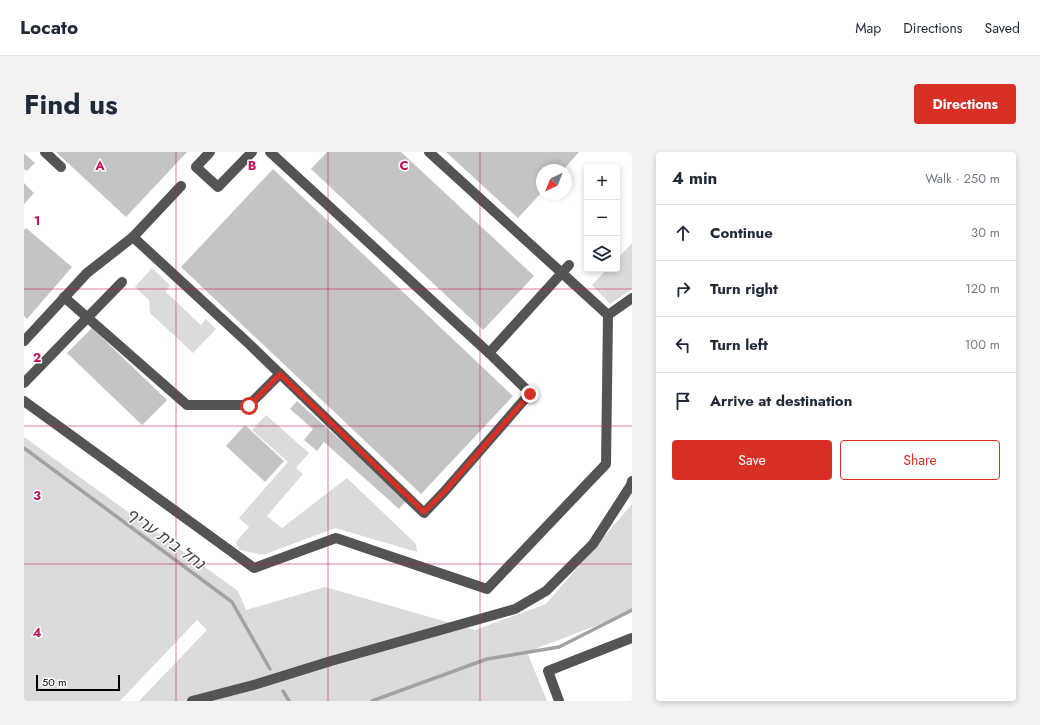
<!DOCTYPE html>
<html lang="en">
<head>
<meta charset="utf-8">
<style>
	:root { --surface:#fff; --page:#f2f2f3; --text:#1f2937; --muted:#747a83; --line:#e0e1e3; --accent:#d93025 }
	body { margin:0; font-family:Jost,"Noto Sans Hebrew",sans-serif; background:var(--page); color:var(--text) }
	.controls { position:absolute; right:12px; top:12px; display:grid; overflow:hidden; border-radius:4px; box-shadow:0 2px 6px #0003 }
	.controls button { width:36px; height:36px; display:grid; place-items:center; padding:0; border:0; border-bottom:1px solid var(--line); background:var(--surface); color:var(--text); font:20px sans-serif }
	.compass { position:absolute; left:512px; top:12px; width:36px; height:36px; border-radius:50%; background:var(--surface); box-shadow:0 2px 6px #0003; rotate:223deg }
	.scale { position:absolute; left:12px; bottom:10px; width:84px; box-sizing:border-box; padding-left:4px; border:2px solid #000; border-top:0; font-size:11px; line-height:14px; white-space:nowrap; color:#000; -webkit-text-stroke:3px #fff; paint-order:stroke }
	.stop { position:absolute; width:12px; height:12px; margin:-9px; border:3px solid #d93025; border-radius:50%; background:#fff }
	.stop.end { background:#d93025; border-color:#fff; box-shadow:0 1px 4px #0008 }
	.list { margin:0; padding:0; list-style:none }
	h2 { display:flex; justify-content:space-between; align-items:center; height:52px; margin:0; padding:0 16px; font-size:17px }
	h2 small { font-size:13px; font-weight:400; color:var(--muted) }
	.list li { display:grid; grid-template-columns:26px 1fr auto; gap:12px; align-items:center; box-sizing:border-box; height:56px; padding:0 16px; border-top:1px solid var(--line) }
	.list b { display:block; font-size:15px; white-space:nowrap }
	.list em { font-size:13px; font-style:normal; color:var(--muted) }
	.actions { display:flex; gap:8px; padding:12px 16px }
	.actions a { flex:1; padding:9px 0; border:1px solid var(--accent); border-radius:4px; text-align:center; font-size:14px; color:var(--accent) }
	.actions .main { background:var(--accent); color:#fff }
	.icon { flex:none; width:22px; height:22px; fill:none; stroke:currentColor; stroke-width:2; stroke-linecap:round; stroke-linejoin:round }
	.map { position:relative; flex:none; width:608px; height:549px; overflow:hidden; border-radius:4px }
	header { display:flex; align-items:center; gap:24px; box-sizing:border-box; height:56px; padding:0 20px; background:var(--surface); border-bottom:1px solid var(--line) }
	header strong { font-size:19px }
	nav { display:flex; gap:22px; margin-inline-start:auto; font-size:14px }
	.intro { display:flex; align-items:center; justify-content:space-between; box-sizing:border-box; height:96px; padding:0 24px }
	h1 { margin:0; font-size:28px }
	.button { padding:10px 18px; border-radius:4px; background:var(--accent); color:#fff; font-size:14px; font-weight:700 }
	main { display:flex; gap:24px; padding:0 24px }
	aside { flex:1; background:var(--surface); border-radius:4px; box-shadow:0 2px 6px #0003 }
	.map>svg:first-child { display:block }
	.green { fill:#dbdbdb }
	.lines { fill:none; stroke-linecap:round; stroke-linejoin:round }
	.stream { stroke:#a2a2a2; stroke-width:3.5 }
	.building { fill:#c4c4c4 }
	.minor { stroke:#545454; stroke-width:10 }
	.route { stroke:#d93025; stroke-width:5 }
	.grid { fill:none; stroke:#c2185b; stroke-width:1; stroke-opacity:0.55 }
	.labels { text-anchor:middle; stroke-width:3; stroke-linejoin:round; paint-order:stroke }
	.water-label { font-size:16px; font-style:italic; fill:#434343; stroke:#fff }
	.grid-label { font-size:13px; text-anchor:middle; font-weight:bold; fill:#c2185b; stroke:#fff; stroke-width:3; stroke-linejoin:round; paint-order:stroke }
</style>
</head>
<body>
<header>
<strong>Locato</strong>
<nav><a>Map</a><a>Directions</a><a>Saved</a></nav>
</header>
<div class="intro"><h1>Find us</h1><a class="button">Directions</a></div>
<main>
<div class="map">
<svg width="608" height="549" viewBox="0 0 608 549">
	<rect width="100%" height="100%" fill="#fff"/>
	<g class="green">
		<path d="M608,91V137L586,152L568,133L583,117H593V107Z"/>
		<path d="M128,116L146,133L142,140L177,173L182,167L192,177L169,201L126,161L125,148L111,135Z"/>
		<path d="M242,263L285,301L272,316L279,322L243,364L258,376L323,326L392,392L393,400L311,376L239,403L215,398L212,390L225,375L215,366L264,310L228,278Z"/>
		<path d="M0,285L214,439L222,458L301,435L451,478L522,452L608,352V460L503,500L523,549H115L183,478L173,468L96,549H0Z"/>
	</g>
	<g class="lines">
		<g class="stream">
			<path d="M0,296L208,450L246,517"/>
			<path d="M259,539L265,549"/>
			<path d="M348,549L463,507L535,495L608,458"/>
		</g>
	</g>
	<g class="building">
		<path d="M32,0H163L102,65Z"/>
		<path d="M303,0H377L510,124L459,178L287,17Z"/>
		<path d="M422,0H555L539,18H518V40L494,66Z"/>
		<path d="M0,1L11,11L3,19L0,17Z"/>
		<path d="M249,17L489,244L397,342L157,115Z"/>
		<path d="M0,31L10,41L0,52Z"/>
		<path d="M2,76L48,115L3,167L0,164V78Z"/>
		<path d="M68,176L143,248L118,273L43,201Z"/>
		<path d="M273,249L383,348L375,357L300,290L293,299L280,288L289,277L266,257Z"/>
		<path d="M221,273L260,309L241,330L202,294Z"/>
	</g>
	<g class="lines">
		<g class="minor">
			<path d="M21,0L37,15"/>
			<path d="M186,0L172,15L194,35L228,0"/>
			<path d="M405,0L584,163L608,146"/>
			<path d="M109,85L223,190L400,361L420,340L506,241L465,201L246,0"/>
			<path d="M40,145L163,253H225L256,222"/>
			<path d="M0,189L63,121L109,85L157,34"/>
			<path d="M465,201L545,113"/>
			<path d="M0,231L98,130"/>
			<path d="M0,249L230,416L312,386L463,437L582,312L584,163"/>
			<path d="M168,549L233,532L307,509L491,457L522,439L569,392L607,333L608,329"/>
			<path d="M535,549L524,519L608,486"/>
		</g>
	</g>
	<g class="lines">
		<path class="route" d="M225,254L256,222L400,360L420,340L506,242"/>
	</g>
	<path class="grid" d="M152,0V549M304,0V549M456,0V549M0,137H608M0,274H608M0,412H608"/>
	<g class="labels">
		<g class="water-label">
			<text transform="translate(142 386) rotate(36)" y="6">נחל בית עריף</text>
		</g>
	</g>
	<g class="grid-label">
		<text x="76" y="18">A</text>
		<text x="228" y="18">B</text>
		<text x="380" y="18">C</text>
		<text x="13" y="73">1</text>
		<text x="13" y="210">2</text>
		<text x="13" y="348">3</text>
		<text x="13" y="485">4</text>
	</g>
</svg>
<div class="controls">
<button>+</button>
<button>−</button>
<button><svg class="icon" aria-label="layers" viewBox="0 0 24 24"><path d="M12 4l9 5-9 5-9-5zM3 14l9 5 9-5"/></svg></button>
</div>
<svg class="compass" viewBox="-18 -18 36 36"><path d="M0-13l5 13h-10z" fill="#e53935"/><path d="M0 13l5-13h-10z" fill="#747a83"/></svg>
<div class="scale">50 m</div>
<div class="stop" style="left:225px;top:254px"></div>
<div class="stop end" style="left:506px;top:242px"></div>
</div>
<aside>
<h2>4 min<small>Walk · 250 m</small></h2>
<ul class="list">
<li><svg class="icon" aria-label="ahead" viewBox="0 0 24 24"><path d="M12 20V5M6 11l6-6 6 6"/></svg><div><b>Continue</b></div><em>30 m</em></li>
<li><svg class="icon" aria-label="right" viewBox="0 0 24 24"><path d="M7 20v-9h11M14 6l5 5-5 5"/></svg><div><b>Turn right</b></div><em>120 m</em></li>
<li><svg class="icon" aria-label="left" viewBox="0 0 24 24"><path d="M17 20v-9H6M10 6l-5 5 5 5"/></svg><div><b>Turn left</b></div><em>100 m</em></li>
<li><svg class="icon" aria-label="arrive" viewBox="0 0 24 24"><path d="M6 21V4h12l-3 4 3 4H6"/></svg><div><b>Arrive at destination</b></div></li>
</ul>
<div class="actions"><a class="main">Save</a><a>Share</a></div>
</aside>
</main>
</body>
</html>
